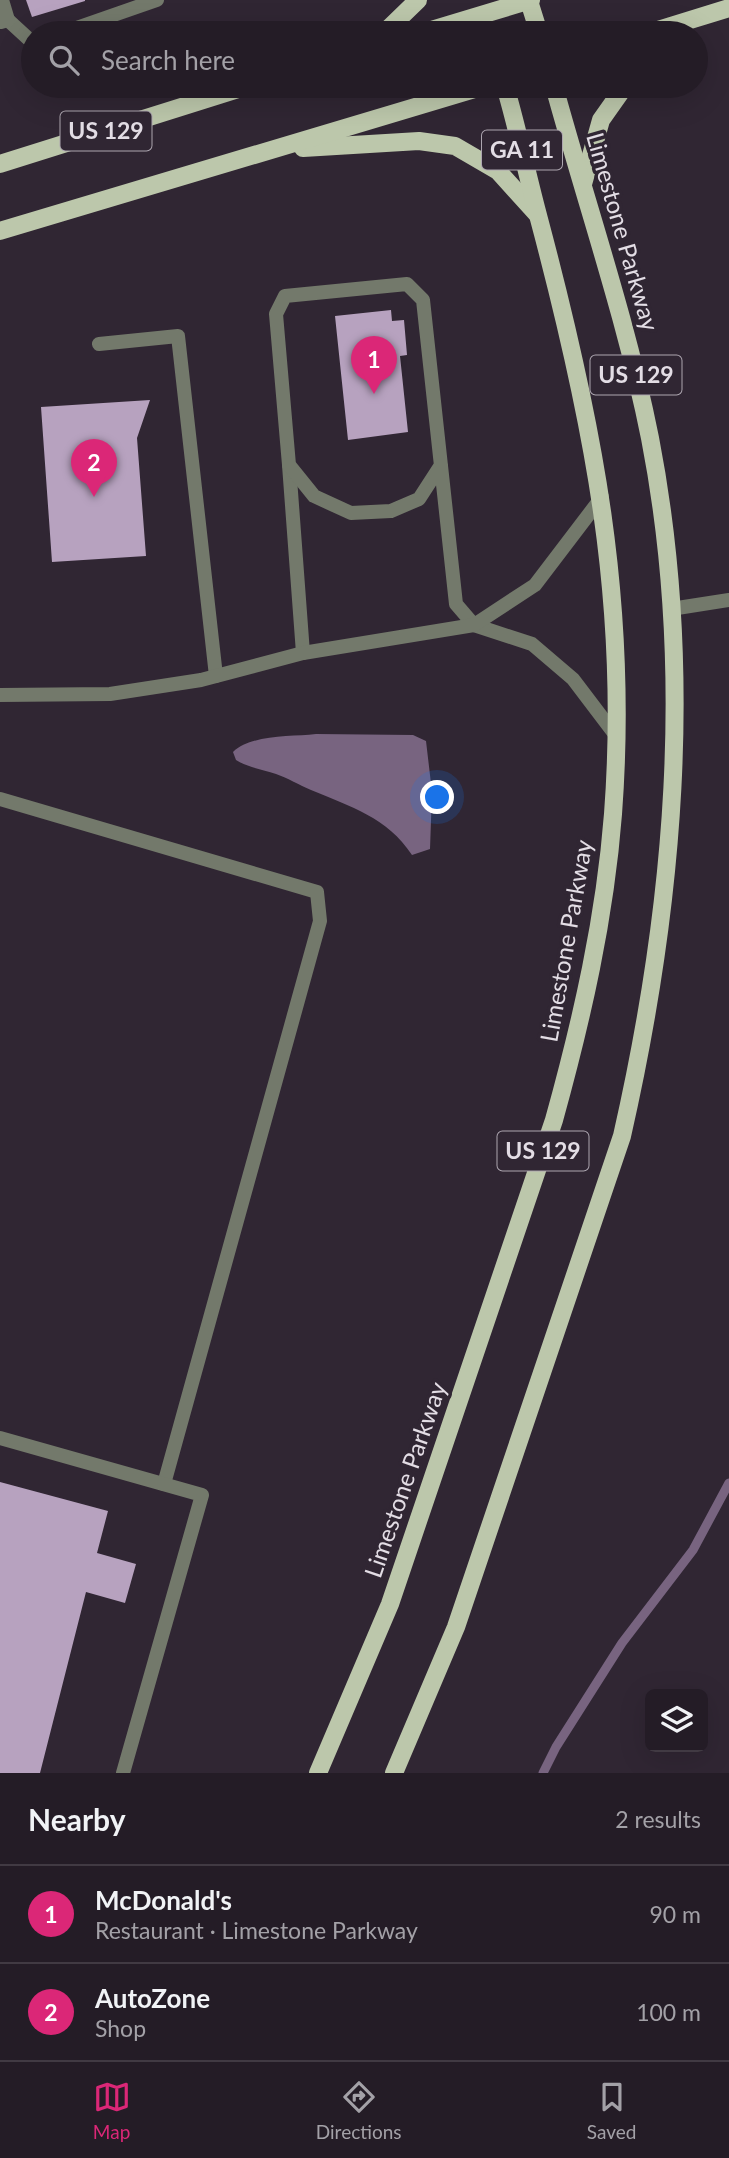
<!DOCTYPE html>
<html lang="en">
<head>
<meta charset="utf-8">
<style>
	:root { --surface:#241c26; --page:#2c252e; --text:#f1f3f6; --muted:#a3a1a7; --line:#413a43; --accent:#db2777 }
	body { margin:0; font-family:Lato,sans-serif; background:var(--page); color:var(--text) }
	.controls { position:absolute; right:21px; bottom:21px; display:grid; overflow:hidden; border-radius:10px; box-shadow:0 7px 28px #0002 }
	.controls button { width:63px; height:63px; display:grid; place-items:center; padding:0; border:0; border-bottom:2px solid var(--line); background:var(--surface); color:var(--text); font:35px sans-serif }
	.you { position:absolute; left:438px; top:798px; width:24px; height:24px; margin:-18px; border:5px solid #fff; border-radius:50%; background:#1a73e8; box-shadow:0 0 0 10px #1a73e833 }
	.badge { display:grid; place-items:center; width:46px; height:46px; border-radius:50%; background:var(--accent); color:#fff; font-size:23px; font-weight:700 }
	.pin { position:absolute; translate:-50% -58px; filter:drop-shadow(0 2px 4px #0008) }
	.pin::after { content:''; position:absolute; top:37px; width:24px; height:21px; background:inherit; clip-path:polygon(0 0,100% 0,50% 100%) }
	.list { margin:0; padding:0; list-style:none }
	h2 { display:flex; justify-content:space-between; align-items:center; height:91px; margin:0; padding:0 28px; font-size:30px }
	h2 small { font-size:23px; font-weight:400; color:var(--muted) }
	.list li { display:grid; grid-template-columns:46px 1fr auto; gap:21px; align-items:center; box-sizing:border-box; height:98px; padding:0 28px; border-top:2px solid var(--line) }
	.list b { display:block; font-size:26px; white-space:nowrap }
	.list p { margin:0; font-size:23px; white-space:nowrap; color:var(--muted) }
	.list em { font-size:23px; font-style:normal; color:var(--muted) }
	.icon { flex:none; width:38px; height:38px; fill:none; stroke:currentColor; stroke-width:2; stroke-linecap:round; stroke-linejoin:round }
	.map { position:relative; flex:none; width:729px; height:1773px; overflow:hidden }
	.search { position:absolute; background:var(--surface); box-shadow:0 7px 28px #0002; left:21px; right:21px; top:21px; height:77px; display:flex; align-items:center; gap:18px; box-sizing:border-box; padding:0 24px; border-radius:38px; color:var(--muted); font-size:26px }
	.sheet { height:287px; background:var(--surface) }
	nav { display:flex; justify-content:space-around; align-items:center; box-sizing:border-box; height:98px; border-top:2px solid var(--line); background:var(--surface); font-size:19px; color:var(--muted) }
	nav a { display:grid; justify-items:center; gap:4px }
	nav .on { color:var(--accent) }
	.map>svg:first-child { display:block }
	.water { fill:#786480 }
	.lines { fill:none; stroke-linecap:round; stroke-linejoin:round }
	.stream { stroke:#786480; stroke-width:9 }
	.building { fill:#b7a2bf }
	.lane { stroke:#73796b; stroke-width:14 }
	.primary { stroke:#bcc7ab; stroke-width:18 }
	.labels { text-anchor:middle; stroke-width:7; stroke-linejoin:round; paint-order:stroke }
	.shield { fill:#302633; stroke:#ada6b0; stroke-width:2 }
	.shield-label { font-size:23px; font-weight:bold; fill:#e3dde5 }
	.street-label { font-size:24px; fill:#e3dde5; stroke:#302633 }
</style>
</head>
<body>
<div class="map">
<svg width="729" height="1773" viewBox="0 0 729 1773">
	<rect width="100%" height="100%" fill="#302633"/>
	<path class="water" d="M316,734L413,735L426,741L432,792L430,849L412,855C387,817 351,807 311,790C299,785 288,778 276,774C262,769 249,768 236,760L233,752C252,734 291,737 316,734Z"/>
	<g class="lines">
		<path class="stream" d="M543,1773L556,1747L622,1643L693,1550L729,1483"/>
	</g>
	<g class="building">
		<path d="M26,0H85V1L32,17Z"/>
		<path d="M391,310L392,321L404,320L407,355L400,356L408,432L348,440L335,316Z"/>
		<path d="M150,400L137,438L146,556L52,562L41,407Z"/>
		<path d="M0,1482L108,1511L97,1553L136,1564L125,1603L86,1592L40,1773H0Z"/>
	</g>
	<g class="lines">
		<g class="lane">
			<path d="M8,20L33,43"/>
			<path d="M1,22L8,20L2,0"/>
			<path d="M62,33L157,0"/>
			<path d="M99,344L178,336L216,676"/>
			<path d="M289,465L303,653"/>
			<path d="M441,465L419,499L391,511L351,513L314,496L289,465L276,314L285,296L407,284L423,300L456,604L474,625L532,644L573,679L617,737"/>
			<path d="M671,609L729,600"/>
			<path d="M0,695L110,694L201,680L303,653L474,625L535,585L602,497"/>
			<path d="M0,799L317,892L320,921L164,1484"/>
			<path d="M0,1438L202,1495L123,1773"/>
		</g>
		<g class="primary">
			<path d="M529,1L539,33"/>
			<path d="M384,33L418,0"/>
			<path d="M421,33L531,0"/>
			<path d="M648,33L729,8"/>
			<path d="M303,148L419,141L455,146L498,171L536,213"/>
			<path d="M0,164L248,86"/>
			<path d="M583,184L601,120L625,86"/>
			<path d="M0,231L485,86"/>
			<path d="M318,1773L390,1604L554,1120C582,1019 605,918 613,814C629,602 593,422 539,219C527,175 518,130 505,86"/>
			<path d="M394,1773L456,1627L622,1136C674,907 695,670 650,438C626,318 586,203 554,86"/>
		</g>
	</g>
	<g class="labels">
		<g class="shield">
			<rect x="60.5" y="111.5" width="91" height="39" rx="5"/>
			<rect x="482" y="130.5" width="80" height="39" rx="5"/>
			<rect x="590.5" y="355.5" width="91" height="39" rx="5"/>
			<rect x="497.5" y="1131.5" width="91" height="39" rx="5"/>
		</g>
		<g class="shield-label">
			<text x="106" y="139">US 129</text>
			<text x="522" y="158">GA 11</text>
			<text x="636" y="383">US 129</text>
			<text x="543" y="1159">US 129</text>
		</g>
		<g class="street-label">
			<text transform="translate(622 232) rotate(74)" y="8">Limestone Parkway</text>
			<text transform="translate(567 941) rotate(-80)" y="8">Limestone Parkway</text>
			<text transform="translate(406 1480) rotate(-71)" y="8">Limestone Parkway</text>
		</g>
	</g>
</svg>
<div class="controls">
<button><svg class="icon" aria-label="layers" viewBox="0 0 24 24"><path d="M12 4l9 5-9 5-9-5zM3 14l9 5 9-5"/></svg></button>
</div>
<div class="you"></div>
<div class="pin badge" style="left:374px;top:394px">1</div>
<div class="pin badge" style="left:94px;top:497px">2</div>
<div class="search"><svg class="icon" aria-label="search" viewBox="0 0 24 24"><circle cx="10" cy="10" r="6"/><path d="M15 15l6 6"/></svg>Search here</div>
</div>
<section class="sheet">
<h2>Nearby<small>2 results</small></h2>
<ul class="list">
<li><span class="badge">1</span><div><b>McDonald's</b><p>Restaurant · Limestone Parkway</p></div><em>90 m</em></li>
<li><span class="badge">2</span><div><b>AutoZone</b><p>Shop</p></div><em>100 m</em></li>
</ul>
</section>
<nav>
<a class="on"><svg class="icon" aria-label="map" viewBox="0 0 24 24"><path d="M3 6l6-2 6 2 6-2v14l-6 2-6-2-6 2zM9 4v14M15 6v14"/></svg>Map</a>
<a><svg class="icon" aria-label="directions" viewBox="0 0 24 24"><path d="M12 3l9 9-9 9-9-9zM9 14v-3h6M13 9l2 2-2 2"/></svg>Directions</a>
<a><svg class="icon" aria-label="saved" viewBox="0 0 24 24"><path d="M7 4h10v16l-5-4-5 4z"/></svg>Saved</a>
</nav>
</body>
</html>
